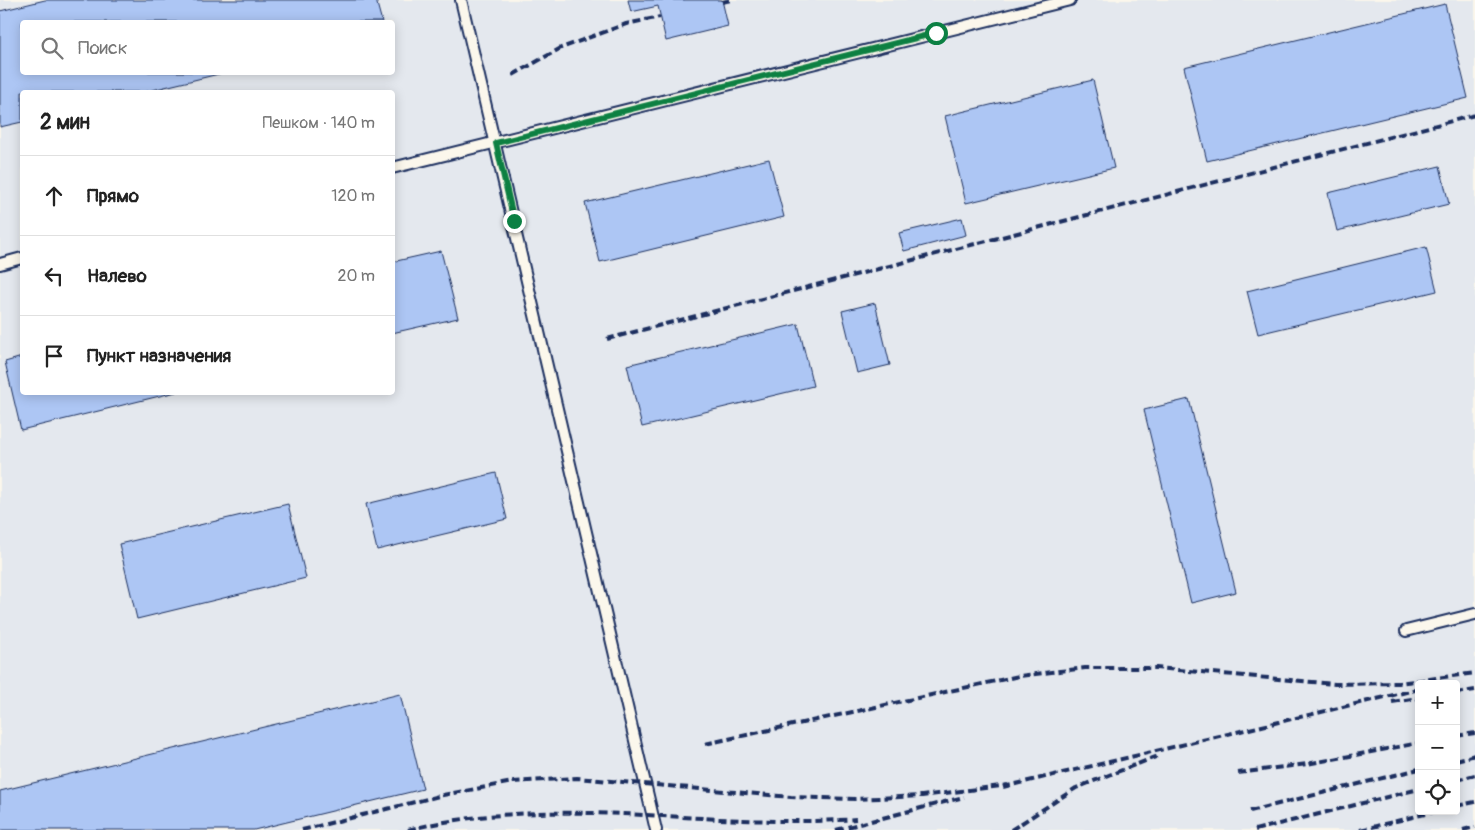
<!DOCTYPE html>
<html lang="ru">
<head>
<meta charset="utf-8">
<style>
	:root { --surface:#fff; --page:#f2f2f2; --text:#222; --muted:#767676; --line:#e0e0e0 }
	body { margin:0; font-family:Pangolin,sans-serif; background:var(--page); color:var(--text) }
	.controls { position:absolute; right:15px; bottom:15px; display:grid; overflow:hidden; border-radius:5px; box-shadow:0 2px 12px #0003 }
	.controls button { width:45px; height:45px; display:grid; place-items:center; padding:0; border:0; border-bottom:1px solid var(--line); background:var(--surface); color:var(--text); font:25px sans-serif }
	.stop { position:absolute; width:15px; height:15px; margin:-11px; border:4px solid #0b8043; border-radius:50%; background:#fff }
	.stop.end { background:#0b8043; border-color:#fff; box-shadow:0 1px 5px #0008 }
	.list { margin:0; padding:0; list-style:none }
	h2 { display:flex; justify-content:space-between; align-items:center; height:65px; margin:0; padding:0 20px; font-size:21px }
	h2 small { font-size:16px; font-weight:400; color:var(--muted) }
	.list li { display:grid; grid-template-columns:32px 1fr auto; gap:15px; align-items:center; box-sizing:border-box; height:80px; padding:0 20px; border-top:1px solid var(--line) }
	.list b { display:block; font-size:19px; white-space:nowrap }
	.list em { font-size:16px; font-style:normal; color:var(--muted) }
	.icon { flex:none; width:28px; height:28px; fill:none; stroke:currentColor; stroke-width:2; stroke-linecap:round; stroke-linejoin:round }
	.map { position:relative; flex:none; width:1475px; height:830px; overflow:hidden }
	.search { position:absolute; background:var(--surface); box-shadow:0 2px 12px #0003; left:20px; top:20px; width:375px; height:55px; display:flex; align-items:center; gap:12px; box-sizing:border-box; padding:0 18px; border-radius:5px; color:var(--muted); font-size:19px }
	.panel { position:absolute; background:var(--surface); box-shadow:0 2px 12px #0003; left:20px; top:90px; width:375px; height:305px; border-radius:5px }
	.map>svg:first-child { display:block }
	.built { fill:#e4e8ee; fill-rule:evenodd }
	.building { fill:#adc6f4; stroke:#1b2f5e }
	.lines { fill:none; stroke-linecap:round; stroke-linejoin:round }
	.lane-casing { stroke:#1b2f5e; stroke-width:14 }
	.lane { stroke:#fbf7ec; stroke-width:10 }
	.rail { stroke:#1b2f5e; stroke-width:4; stroke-dasharray:8 4; stroke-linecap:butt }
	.route { stroke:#0b8043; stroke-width:6 }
</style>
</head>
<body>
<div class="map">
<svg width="1475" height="830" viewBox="0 0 1475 830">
	<rect width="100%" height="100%" fill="#fbf7ec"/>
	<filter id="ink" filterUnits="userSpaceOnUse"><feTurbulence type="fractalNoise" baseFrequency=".02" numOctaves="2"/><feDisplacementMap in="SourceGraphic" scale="10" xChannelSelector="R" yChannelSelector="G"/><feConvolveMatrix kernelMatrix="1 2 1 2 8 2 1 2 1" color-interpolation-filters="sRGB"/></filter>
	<g filter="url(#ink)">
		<path class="built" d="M0,0H1475V830H0ZM22,22H392V72H22ZM22,92H392V392H22ZM1419,684H1456V811H1419Z"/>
		<g class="building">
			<path d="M45,0H376L382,22H22V72H227L144,92H22V122L0,127V11Z"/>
			<path d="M628,0H722L728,26L666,41L658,6L631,12Z"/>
			<path d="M1445,4L1468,98L1207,161L1184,67Z"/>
			<path d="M1093,80L1114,168L966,203L945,116Z"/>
			<path d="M769,159L784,217L600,262L585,203Z"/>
			<path d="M1440,166L1449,204L1337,231L1328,193Z"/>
			<path d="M962,218L966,235L904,251L899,233Z"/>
			<path d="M1426,247L1437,291L1258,334L1247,291Z"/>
			<path d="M441,251L458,318L392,333V262Z"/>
			<path d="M875,303L890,365L857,373L842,311Z"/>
			<path d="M798,324L813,386L642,427L627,365Z"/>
			<path d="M22,357V392H176L21,430L5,362Z"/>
			<path d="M1189,399L1236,592L1191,603L1144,410Z"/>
			<path d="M496,473L507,519L377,550L366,504Z"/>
			<path d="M288,504L306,578L137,619L119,544Z"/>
			<path d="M400,694L423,789L254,830H0V791Z"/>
		</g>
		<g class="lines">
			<g class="lane-casing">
				<g id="lane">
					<path d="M461,0L656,830"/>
					<path d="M392,168L1070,0"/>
					<path d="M0,264L22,258"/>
					<path d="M1406,631L1475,614"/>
				</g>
			</g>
			<use href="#lane" class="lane"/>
			<g class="rail">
				<path d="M722,2L731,0"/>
				<path d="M513,75L561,48L626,24L660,17"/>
				<path d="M607,339L1475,115"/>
				<path d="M1456,693L1475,690"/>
				<path d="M1392,702L1419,698"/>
				<path d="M1456,736L1475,733"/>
				<path d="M705,744L1019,676L1085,668H1156L1335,684L1399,683L1475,673"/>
				<path d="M1456,760L1475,755"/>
				<path d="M1238,773L1307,764L1419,743"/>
				<path d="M1456,780L1475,775"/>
				<path d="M1003,787L1419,689"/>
				<path d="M1456,806L1475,802"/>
				<path d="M1250,811L1419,769"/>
				<path d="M302,830L443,795L513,782L577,778L791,797L855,799L922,796L1008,785"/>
				<path d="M408,830C555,792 707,830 856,819"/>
				<path d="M836,830L964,797"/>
				<path d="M1011,830L1076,788L1158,756"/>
				<path d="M1255,830L1419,789"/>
				<path d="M1360,830L1437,811"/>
				<path d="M1463,830L1475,827"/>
			</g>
		</g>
	</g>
	<g class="lines" filter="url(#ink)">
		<path class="route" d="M514,221L496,143L936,33"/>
	</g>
</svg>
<div class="controls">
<button>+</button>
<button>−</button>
<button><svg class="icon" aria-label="locate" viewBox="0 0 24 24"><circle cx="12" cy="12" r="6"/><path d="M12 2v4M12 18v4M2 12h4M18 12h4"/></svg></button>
</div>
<div class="stop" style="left:936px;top:33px"></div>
<div class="stop end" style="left:514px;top:221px"></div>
<div class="search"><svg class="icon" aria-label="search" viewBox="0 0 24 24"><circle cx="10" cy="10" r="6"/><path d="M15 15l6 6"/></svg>Поиск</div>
<section class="panel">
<h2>2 мин<small>Пешком · 140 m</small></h2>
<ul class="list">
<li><svg class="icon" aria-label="ahead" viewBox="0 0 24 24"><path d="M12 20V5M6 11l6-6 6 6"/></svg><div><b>Прямо</b></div><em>120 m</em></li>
<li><svg class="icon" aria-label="left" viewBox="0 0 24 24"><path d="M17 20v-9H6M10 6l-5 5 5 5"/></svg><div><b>Налево</b></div><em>20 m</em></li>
<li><svg class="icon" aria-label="arrive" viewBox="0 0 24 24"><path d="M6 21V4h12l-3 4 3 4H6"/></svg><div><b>Пункт назначения</b></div></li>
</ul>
</section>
</div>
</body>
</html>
